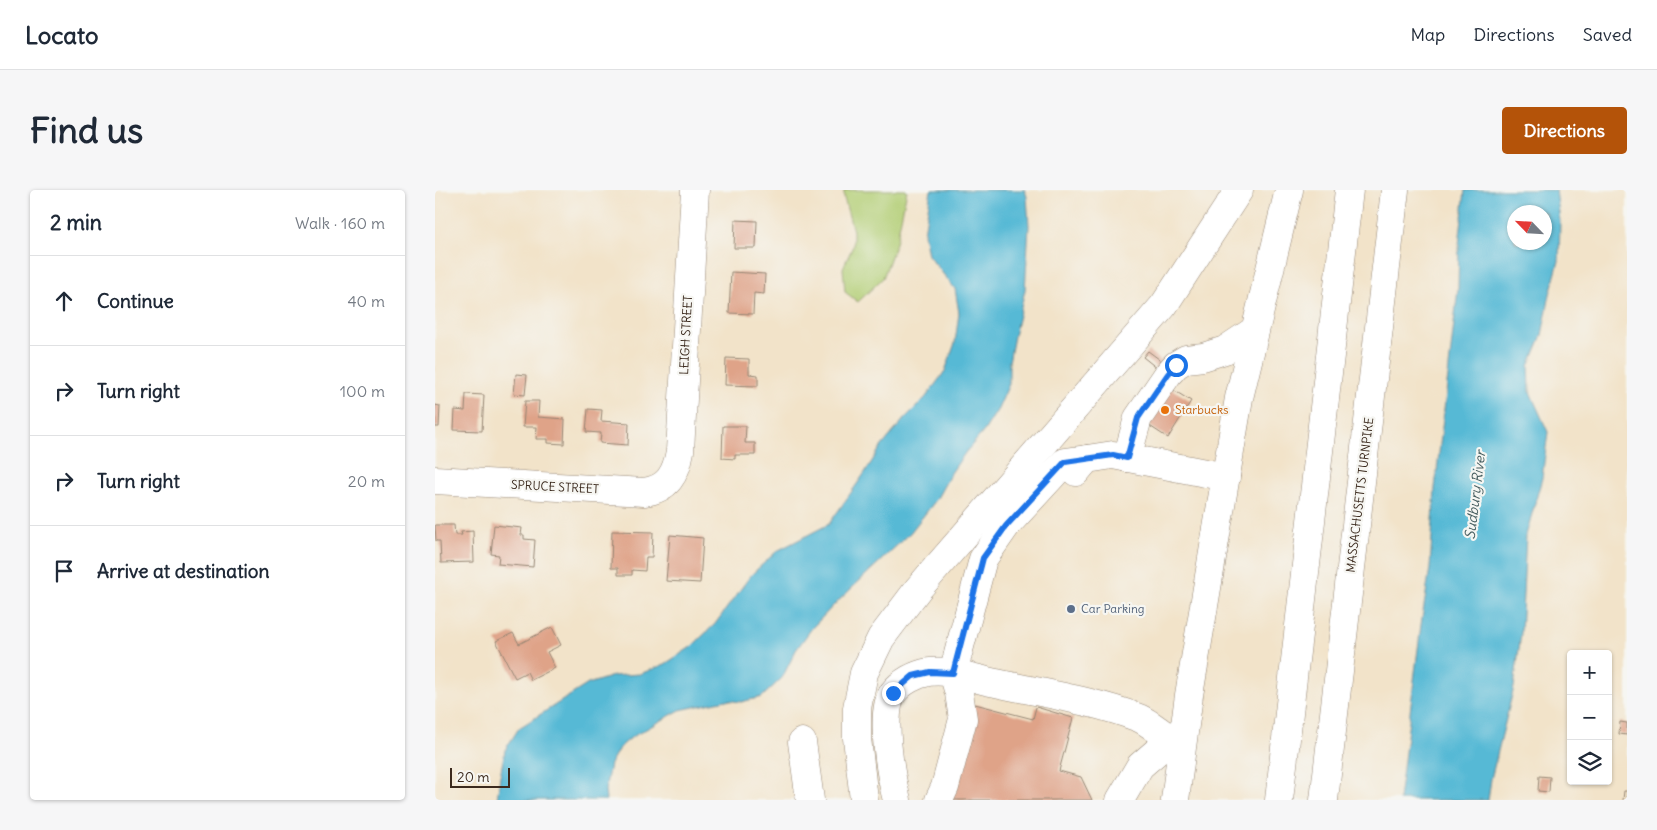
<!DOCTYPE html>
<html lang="en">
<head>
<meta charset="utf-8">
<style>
	:root { --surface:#fff; --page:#f6f6f7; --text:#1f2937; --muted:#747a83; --line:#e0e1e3; --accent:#b45309 }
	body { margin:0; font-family:Delius,sans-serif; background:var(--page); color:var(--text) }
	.controls { position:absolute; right:15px; bottom:15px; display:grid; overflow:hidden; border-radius:5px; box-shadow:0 1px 4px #0004 }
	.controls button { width:45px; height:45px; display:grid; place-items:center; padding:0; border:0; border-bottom:1px solid var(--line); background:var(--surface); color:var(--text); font:25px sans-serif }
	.compass { position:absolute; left:1072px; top:15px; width:45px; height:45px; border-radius:50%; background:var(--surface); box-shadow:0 1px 4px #0004; rotate:295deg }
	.scale { position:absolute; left:15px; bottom:12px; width:60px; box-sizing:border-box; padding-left:5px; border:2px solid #3b2a1e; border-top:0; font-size:14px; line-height:18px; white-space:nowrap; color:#3b2a1e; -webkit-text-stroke:4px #f6f6f2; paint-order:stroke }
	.stop { position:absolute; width:15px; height:15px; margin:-11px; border:4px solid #1a73e8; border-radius:50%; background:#fff }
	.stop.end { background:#1a73e8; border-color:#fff; box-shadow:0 1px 5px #0008 }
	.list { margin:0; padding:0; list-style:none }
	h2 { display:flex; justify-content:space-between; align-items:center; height:65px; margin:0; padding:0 20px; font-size:21px }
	h2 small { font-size:16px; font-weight:400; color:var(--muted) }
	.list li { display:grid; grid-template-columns:32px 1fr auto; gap:15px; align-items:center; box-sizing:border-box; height:90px; padding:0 20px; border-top:1px solid var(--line) }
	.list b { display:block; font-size:19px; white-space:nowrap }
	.list em { font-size:16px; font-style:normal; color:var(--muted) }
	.icon { flex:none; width:28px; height:28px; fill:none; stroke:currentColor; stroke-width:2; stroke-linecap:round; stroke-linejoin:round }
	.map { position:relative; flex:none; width:1192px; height:610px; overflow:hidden; border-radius:5px }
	header { display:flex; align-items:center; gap:30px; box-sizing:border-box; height:70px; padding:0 25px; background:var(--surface); border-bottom:1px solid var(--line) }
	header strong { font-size:24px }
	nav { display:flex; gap:28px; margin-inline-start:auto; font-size:18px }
	.intro { display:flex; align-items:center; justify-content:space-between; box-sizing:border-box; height:120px; padding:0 30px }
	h1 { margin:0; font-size:35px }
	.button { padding:12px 22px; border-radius:5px; background:var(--accent); color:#fff; font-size:18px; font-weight:700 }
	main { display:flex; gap:30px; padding:0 30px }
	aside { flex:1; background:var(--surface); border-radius:5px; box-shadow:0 1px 4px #0004 }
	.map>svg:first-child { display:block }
	.green { fill:#b2ce74; stroke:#767c49 }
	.water { fill:#57b9d5; stroke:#49727a; fill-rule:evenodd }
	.building { fill:#dfa388 }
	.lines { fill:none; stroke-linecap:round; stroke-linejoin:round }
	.minor-casing { stroke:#968674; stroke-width:29 }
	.highway-casing { stroke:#968674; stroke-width:29 }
	.minor { stroke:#fff; stroke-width:28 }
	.highway { stroke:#fff; stroke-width:28 }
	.route { stroke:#1a73e8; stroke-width:6 }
	.food-dot { fill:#e8710a; stroke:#f6f6f2; stroke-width:2 }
	.service-dot { fill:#5c6f8a; stroke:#f6f6f2; stroke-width:2 }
	.labels { text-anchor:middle; stroke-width:4.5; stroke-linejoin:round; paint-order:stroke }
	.street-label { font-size:12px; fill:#3b2a1e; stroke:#f6f6f2 }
	.food-label { font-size:12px; fill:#c56008; stroke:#f6f6f2; text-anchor:start }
	.service-label { font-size:12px; fill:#4e5e75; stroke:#f6f6f2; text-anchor:start }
	.water-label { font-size:14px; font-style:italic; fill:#455c5e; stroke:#f6f6f2 }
</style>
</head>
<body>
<header>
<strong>Locato</strong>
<nav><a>Map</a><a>Directions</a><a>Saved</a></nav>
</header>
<div class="intro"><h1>Find us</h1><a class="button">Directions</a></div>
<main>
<aside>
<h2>2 min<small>Walk · 160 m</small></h2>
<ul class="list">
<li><svg class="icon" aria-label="ahead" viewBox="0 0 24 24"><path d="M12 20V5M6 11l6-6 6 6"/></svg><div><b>Continue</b></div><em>40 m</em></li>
<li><svg class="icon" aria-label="right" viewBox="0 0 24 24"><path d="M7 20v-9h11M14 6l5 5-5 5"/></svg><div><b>Turn right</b></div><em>100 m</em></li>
<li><svg class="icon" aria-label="right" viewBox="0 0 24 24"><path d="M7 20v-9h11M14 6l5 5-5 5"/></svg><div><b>Turn right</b></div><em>20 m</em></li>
<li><svg class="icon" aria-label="arrive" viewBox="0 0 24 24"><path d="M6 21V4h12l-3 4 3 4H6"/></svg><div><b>Arrive at destination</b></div></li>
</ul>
</aside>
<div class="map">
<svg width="1192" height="610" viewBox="0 0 1192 610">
	<rect width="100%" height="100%" fill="#f6f6f2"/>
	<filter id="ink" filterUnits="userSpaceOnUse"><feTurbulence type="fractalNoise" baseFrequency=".02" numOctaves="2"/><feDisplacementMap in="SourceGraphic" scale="10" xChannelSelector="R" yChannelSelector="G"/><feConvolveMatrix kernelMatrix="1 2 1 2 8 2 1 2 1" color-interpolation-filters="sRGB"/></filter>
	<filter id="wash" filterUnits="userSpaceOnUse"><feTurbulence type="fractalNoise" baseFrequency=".0096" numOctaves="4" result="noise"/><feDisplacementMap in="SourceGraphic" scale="20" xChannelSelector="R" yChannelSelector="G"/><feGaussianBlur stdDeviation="1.12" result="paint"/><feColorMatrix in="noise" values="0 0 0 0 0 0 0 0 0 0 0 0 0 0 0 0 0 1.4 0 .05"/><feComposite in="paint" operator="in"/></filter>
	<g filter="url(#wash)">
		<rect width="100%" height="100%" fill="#f2e3c9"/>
		<path class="green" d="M409,0H472L461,53L448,88L423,112L410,102L408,78L418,56V41L409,8Z"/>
		<g class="water">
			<path d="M496,0H590L592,7L594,36L590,100L579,146L574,172V194L563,219L549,241L530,263L516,283L501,310L475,343L398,416L377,438L361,460L347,488L327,507L306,512L291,510L245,520L197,547L184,558L175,574L170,600L171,610H62L65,586L70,560L84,538L153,494L178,486L205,484L230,474L256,457L280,434L316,385L342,361L394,334L429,284L446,257L470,228L491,207L510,181L520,153L524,123L520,99L493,65L489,43Z"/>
			<path d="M1030,0H1121L1125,31L1124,71L1115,104L1107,145L1094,176L1095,202L1113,242L1107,288L1091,345L1086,443L1079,497L1056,589L1053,610H964L986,435L995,378L1000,298L1023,99L1024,55ZM1080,22H1110V52H1080Z"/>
		</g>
		<g id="blocks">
			<g class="building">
				<path d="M300,30L322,31L321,58H299Z"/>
				<path d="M296,82L330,84L329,104L319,103L318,124L294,123Z"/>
				<path d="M713,161L728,172L723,179L708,167Z"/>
				<path d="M291,168L314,169V184L323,185V196L290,195Z"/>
				<path d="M81,184L92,185L90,205L79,204Z"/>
				<path d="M727,193L756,211L733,248L704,229Z"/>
				<path d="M31,204L49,205L47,241L19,240L20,220L30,221Z"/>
				<path d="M90,211H104L103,227L130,229L129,254L113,253V249H101L102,237H88Z"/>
				<path d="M0,215L5,216L4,237H0Z"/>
				<path d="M153,219L167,220L166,231L194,233L193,255L165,253L166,243L151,242Z"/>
				<path d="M288,236H311L310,253H320V265H300V269L287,268Z"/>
				<path d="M0,335H19L20,345H27L26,342L38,341L39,372L6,373L5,351H1Z"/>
				<path d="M59,335L87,338L86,345H89V349L100,350L98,377L63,374L64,365L56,364Z"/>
				<path d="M177,341L218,342L217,367H211L210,381L197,380V385H183V378H176Z"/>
				<path d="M235,345L268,348L265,393L231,391Z"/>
				<path d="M117,437L126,455L112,462L120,478L96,490L92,482L80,488L61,451L78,443L84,454Z"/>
				<path d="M540,514L598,529L601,517L638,528L624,581L646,587L657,610H514Z"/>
				<path d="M1185,532L1192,533V545L1184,544Z"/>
				<path d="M1104,586L1115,587L1114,602L1103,601Z"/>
				<path d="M1189,601H1192V610H1188Z"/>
			</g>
		</g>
	</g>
	<g filter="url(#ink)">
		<use href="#blocks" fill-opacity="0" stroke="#968674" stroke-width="1"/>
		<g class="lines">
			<g class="minor-casing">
				<g id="minor">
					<path d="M692,268L703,228L733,184L741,175L751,169L768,167L790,160L820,140"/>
					<path d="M641,282L652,269L678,265L791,287"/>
					<path d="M0,290L209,302C233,299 241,284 245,261L260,0"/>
					<path d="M367,552L375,610"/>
					<path d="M429,610L422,548V518L429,483L446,448L483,399L729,115L804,0"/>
					<path d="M462,610C456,588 444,521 458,503C466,492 481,484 494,482C516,479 539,489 561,493C607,503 660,511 704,528C715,533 726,543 736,549"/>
					<path d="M504,610L510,597L528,529L524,503L518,483L548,369L571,336L630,272L652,269"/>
					<path d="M685,610L705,576L748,539"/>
					<path d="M740,610L754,505L804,208L854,0"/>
				</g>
			</g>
			<g class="highway-casing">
				<g id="highway">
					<path d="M844,610L914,0"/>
					<path d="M889,610L960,0"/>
				</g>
			</g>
			<use href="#minor" class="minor"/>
			<use href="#highway" class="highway"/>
		</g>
	</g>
	<g class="lines" filter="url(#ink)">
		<path class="route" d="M458,503L478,486L495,482L518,483L548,368L571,336L630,272L678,265L692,268L703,228L733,184L741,175"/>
	</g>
	<circle class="food-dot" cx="730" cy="220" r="5"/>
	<circle class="service-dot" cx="636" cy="419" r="5"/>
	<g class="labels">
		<g class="street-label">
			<text transform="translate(251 145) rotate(-87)" y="4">LEIGH STREET</text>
			<text transform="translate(120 297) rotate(3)" y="4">SPRUCE STREET</text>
			<text transform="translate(925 305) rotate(-83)" y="4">MASSACHUSETTS TURNPIKE</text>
		</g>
		<g class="food-label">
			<text x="740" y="224">Starbucks</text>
		</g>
		<g class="service-label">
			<text x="646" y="423">Car Parking</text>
		</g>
		<g class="water-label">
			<text transform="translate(1040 305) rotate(-83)" y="5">Sudbury River</text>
		</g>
	</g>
</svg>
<div class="controls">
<button>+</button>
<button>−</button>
<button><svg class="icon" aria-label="layers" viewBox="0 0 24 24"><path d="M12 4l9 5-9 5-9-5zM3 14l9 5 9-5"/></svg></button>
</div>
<svg class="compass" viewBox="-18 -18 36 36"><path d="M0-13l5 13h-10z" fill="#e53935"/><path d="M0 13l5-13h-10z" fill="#747a83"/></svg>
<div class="scale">20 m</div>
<div class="stop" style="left:741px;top:175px"></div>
<div class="stop end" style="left:458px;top:503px"></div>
</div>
</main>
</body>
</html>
